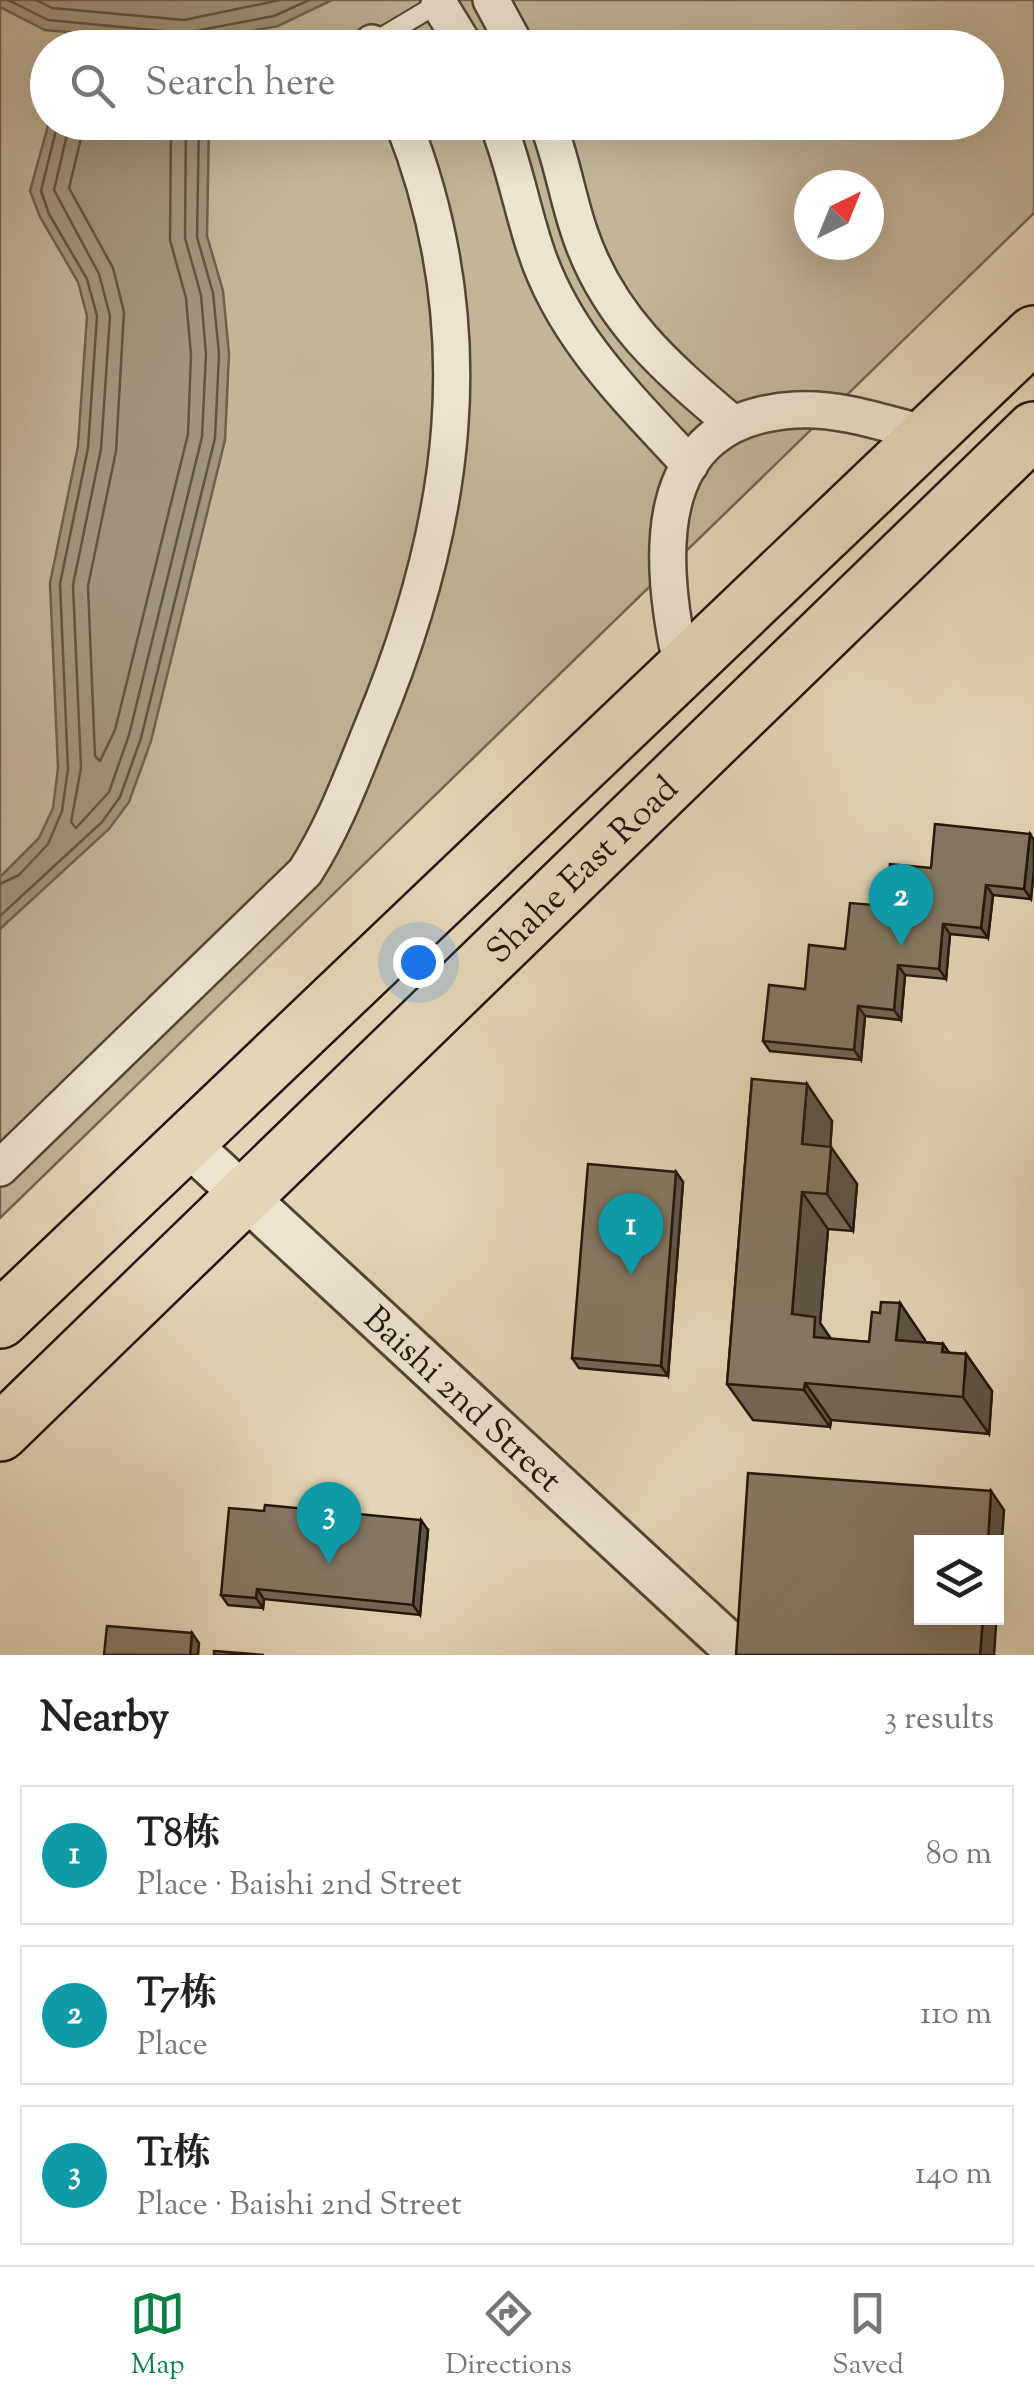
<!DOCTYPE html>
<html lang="en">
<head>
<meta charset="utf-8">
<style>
	:root { --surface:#fff; --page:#f6f6f6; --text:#222; --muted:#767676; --line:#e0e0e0; --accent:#0b8043 }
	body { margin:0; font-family:"Sorts Mill Goudy","Noto Serif SC",serif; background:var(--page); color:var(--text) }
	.controls { position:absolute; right:30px; bottom:30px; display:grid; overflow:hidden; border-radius:0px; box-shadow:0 10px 40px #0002 }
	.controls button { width:90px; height:90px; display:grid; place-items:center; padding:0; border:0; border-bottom:2px solid var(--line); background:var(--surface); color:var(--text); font:50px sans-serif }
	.compass { position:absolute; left:794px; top:170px; width:90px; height:90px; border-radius:50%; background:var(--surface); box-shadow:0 10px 40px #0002; rotate:43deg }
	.you { position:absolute; left:418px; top:962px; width:35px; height:35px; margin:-25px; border:8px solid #fff; border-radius:50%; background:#1a73e8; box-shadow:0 0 0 15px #1a73e833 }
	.badge { display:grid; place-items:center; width:65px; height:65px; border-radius:50%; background:var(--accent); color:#fff; font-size:32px; font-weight:700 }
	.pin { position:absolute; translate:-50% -82px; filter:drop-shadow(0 2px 5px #0008) }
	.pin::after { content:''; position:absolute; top:52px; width:35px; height:30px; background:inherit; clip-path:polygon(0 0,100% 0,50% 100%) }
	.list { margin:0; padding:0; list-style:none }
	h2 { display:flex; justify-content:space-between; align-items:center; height:130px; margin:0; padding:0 40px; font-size:42px }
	h2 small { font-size:32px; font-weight:400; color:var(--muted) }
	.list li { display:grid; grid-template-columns:65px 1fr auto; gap:30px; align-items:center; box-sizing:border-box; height:140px; margin:0 20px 20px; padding:0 20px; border:2px solid var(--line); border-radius:0px }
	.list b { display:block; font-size:38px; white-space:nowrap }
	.list p { margin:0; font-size:32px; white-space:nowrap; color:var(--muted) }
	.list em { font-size:32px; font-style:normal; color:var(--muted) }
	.icon { flex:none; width:55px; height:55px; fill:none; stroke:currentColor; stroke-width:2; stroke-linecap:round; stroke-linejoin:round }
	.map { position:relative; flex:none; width:1034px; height:1655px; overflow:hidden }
	.search { position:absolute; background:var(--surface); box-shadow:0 10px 40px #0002; left:30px; right:30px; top:30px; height:110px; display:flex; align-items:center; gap:25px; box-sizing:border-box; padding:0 35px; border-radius:55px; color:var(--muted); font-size:38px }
	.sheet { height:610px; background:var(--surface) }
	nav { display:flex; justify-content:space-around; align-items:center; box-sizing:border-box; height:140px; border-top:2px solid var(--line); background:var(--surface); font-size:28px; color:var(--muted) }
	nav a { display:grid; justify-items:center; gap:5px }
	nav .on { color:var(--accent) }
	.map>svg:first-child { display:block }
	.green { fill:#c2b599; stroke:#716552; stroke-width:2.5; fill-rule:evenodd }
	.water { fill:#a1947c; stroke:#6d614f; stroke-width:2.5 }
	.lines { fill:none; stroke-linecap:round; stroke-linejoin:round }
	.shore { stroke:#605444; stroke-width:2.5 }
	.service-casing { stroke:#514536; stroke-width:22 }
	.minor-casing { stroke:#514536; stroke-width:40 }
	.tertiary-casing { stroke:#514536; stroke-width:48 }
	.primary-casing { stroke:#20150b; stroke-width:60 }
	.service { stroke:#ede4d0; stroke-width:18 }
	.minor { stroke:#ede4d0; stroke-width:35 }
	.tertiary { stroke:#ede4d0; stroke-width:42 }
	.primary { stroke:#e3d6b6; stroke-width:55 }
	.wall { fill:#726856; stroke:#20150b; stroke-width:2.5 }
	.shaded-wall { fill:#5d5546; stroke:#20150b; stroke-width:2.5 }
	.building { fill:#857964; stroke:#20150b; stroke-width:2.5 }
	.labels { text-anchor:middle; stroke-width:8; stroke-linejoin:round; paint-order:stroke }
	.street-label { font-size:35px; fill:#20150b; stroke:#ede4d0 }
</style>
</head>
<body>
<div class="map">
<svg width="1034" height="1655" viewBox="0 0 1034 1655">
	<rect width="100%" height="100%" fill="#e3d6b6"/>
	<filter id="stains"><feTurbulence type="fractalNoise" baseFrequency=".002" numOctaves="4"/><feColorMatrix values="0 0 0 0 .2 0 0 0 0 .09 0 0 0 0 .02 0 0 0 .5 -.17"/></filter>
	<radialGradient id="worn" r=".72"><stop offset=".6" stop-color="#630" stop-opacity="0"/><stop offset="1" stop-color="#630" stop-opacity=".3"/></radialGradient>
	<path class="green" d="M0,0H1034V213L0,1218ZM48,48H986V122H48ZM809,185H869V245H809Z"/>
	<g class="water">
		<path d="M0,0H332L278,26L185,43L45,30L0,7Z"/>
		<path d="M49,122L209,123L207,236L223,291L229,354L225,440L151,741L129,802L109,829L0,929V877L39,838L53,808L58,768L50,583L78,446L87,316L78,282L40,217L30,191Z"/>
	</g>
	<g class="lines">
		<g class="shore">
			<path d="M8,0L48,20L184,33L274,16L309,0"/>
			<path d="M36,0L52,8L184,20L280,0"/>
			<path d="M70,122L54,190L99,274L110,316L101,449L73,585L81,768L71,822L76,828L109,792L129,735L202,437L206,354L201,295L185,238L186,122"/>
			<path d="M85,122L69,188L113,268L124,312L116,451L88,586L95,756L100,761L115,730L188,434L191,355L186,298L170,240L171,122"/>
			<path d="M0,884L19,875L48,844L62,811L68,769L60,584L88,448L97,316L87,279L49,214L41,191L58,122"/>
			<path d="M0,916L102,822L120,797L141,738L215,438L219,354L213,293L197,237L199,122"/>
		</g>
		<g class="service-casing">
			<path id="service" d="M372,43L444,0"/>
		</g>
		<g class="minor-casing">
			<g id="minor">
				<path d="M491,0L517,48"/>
				<path d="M439,4L466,48"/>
				<path d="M372,43L374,48"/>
				<path d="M497,122C514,163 521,206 535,248C563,336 629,399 690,465"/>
				<path d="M547,122C562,159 567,197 580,234C609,319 667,368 733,424"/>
				<path d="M683,672C658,564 645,419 795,410C840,407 887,424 930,435"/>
				<path d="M0,1168L305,872C334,827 352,777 372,728C456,527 485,330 403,122"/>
			</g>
		</g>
		<g class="tertiary-casing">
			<g id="tertiary">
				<path id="s1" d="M186,1142L741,1655"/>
			</g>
		</g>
		<g class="primary-casing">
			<g id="primary">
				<path d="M0,1320L1034,334"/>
				<path id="s2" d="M0,1433L1034,430"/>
			</g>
		</g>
		<use href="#service" class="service"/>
		<use href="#minor" class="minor"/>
		<use href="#tertiary" class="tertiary"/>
		<use href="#primary" class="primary"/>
	</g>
	<g class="wall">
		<path d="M1030,834L1031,899L993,895L988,938L950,934L946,979L905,975L901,1020L865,1016L861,1060L770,1051L763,1041L805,989L886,906L931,868Z"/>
		<path d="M752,1079L832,1121L830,1147L857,1184L853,1231L828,1229L820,1323L831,1339L869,1342L880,1313L900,1303L925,1342L943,1344L949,1353L966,1354L992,1391L989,1434L831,1420L830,1427L753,1420L727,1384Z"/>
		<path d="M676,1172L683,1182L668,1376L579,1368L572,1358Z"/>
		<path d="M428,1530L420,1615L264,1599L263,1608L228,1605L221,1595Z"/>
	</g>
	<g class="shaded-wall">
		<path d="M1030,834L1034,840V870L1031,899L1024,889Z"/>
		<path d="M986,885L993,895L988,938L981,928Z"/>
		<path d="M943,924L950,934L946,979L939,969Z"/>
		<path d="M898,965L905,975L901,1020L894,1010Z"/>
		<path d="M858,1006L865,1016L861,1060L854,1050Z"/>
		<path d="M807,1084L832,1121L828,1181L802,1144Z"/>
		<path d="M831,1147L857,1184L853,1231L827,1194Z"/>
		<path d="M676,1172L683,1182L668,1376L661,1366Z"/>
		<path d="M802,1192L828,1229L820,1323L841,1354L818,1351L792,1314Z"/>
		<path d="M900,1303L925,1340L922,1376L896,1340Z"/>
		<path d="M943,1344L965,1375L966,1354L992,1391L989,1434L963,1397L942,1352Z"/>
		<path d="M805,1383L831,1420L830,1427L804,1390Z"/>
		<path d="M991,1491L1004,1510L994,1655H980L983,1618H996V1542H988Z"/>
		<path d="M421,1520L428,1530L420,1615L413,1605Z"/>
		<path d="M257,1589L264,1599L263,1608L256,1598Z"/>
		<path d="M192,1633L199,1643L198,1655H190Z"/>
	</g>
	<g class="building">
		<path d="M935,824L1030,834L1024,889L986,885L981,928L943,924L939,969L898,965L894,1010L858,1006L854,1050L763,1041L769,985L805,989L809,945L845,949L850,903L886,906L890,864L931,868Z"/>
		<path d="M752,1079L807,1084L802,1144L831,1147L827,1194L802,1192L792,1314L815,1317L814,1337L869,1342L872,1312L880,1313L881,1302L900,1303L896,1340L943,1344L942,1352L966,1354L963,1397L805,1383L804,1390L727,1384Z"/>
		<path d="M588,1164L676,1172L661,1366L572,1358Z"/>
		<path d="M748,1473L991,1491L988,1542H922V1618H983L980,1655H736Z"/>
		<path d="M265,1505L421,1520L413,1605L257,1589L256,1598L221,1595L229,1508L264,1511Z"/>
		<path d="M107,1626L192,1633L190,1655H104Z"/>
		<path d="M214,1651L264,1655H214Z"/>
	</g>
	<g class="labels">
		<g class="street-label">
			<text dy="12" stroke="none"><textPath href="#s2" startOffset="810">Shahe East Road</textPath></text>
			<text dy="12" stroke="none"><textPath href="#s1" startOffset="378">Baishi 2nd Street</textPath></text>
		</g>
	</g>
	<rect width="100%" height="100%" filter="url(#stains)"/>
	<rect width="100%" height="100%" fill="url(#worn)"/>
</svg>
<div class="controls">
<button><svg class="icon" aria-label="layers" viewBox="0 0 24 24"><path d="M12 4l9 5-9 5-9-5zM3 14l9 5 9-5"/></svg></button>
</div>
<svg class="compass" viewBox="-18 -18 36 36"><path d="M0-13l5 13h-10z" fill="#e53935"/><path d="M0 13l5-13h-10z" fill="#767676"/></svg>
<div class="you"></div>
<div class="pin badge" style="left:631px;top:1275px;background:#0f9aa8">1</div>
<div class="pin badge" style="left:901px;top:946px;background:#0f9aa8">2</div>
<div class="pin badge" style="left:329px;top:1564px;background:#0f9aa8">3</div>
<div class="search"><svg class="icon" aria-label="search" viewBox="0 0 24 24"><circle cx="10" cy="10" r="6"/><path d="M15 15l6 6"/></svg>Search here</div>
</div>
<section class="sheet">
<h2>Nearby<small>3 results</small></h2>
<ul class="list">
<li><span class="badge" style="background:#0f9aa8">1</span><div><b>T8栋</b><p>Place · Baishi 2nd Street</p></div><em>80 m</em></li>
<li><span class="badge" style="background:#0f9aa8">2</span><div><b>T7栋</b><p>Place</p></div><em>110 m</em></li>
<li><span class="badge" style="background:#0f9aa8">3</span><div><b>T1栋</b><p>Place · Baishi 2nd Street</p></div><em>140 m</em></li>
</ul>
</section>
<nav>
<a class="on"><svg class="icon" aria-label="map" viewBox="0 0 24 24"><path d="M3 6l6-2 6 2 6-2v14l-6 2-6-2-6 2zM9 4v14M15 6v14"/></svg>Map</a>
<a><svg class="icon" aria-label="directions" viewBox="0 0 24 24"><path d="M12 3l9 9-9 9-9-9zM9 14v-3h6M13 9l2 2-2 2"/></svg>Directions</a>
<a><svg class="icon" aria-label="saved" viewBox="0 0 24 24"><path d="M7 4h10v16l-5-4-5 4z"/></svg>Saved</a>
</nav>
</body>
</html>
